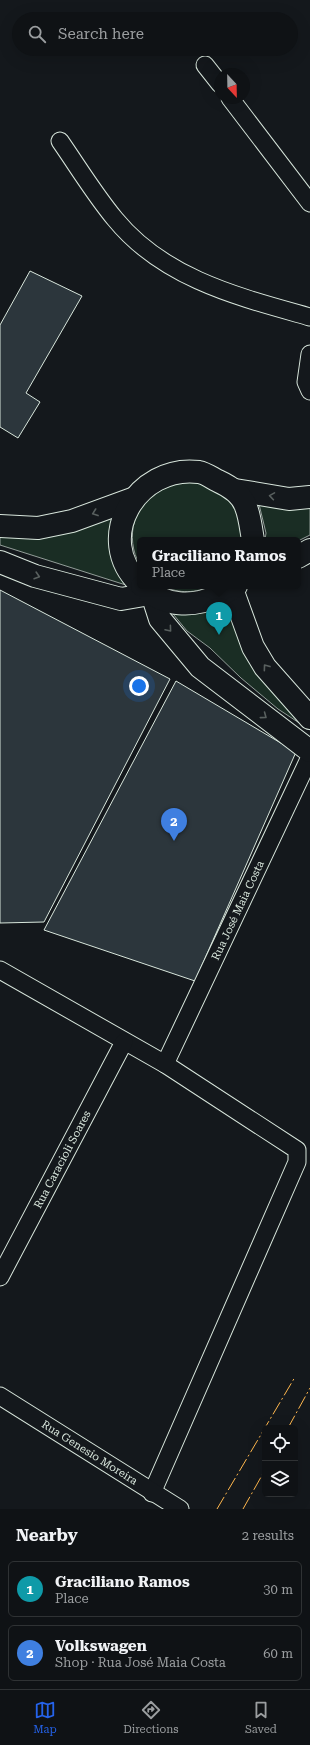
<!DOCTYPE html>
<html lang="en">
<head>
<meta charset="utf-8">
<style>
	:root { --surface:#0f1215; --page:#1d2022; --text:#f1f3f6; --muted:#9b9ea0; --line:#2f3234; --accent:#2563eb }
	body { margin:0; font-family:"Roboto Serif",serif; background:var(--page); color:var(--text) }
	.controls { position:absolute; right:12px; bottom:12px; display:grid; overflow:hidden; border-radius:6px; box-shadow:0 4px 16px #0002 }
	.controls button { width:36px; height:36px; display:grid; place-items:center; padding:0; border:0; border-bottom:1px solid var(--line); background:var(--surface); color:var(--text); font:20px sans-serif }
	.compass { position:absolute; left:214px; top:68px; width:36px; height:36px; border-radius:50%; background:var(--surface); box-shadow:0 4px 16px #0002; rotate:158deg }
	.you { position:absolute; left:139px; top:686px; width:14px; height:14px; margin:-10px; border:3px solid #fff; border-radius:50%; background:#1a73e8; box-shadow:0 0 0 6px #1a73e833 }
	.badge { display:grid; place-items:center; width:26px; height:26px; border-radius:50%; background:var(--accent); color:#fff; font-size:13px; font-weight:700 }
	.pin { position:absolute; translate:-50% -33px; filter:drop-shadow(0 1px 2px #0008) }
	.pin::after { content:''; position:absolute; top:21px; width:14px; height:12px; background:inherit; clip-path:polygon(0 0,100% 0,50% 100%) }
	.popup { position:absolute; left:137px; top:537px; width:164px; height:52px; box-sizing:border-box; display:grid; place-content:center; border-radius:6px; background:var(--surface); filter:drop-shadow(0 1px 3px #0005); font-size:13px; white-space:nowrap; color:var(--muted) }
	.popup b { font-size:15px; color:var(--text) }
	.popup::after { content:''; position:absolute; left:50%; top:100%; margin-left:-8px; border:8px solid transparent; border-top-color:var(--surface) }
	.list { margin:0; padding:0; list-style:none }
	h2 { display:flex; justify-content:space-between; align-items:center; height:52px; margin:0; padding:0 16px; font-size:17px }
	h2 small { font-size:13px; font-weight:400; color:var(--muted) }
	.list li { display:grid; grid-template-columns:26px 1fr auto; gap:12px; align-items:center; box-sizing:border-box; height:56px; margin:0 8px 8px; padding:0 8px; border:1px solid var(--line); border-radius:6px }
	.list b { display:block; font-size:15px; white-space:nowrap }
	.list p { margin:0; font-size:13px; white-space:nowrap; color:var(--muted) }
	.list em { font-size:13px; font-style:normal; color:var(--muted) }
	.icon { flex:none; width:22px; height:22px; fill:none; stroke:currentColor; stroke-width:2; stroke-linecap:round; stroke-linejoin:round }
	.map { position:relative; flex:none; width:310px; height:1509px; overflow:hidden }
	.search { position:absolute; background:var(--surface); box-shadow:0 4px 16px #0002; left:12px; right:12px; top:12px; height:44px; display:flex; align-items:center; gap:10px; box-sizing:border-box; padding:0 14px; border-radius:22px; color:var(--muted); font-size:15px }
	.sheet { height:180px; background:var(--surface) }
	nav { display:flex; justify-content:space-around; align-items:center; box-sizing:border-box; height:56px; border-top:1px solid var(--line); background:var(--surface); font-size:11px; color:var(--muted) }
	nav a { display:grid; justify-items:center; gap:2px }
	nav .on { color:var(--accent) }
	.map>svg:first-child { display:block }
	.green { fill:#1a2d24; stroke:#939e99 }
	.building { fill:#2c363c; stroke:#d8e6dc }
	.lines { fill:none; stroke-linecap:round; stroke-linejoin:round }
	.street-casing { stroke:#d8e6dc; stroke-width:19 }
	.secondary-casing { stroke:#d8e6dc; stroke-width:24 }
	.highway-casing { stroke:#d8e6dc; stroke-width:24 }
	.street { stroke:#14181c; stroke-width:17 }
	.secondary { stroke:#14181c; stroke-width:22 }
	.highway { stroke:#14181c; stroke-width:22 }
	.power { stroke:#ffb74d; stroke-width:1; stroke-dasharray:14 3 2 3; stroke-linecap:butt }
	.oneway { stroke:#59605f }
	.labels { text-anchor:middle; stroke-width:3; stroke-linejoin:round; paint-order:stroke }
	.street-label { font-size:11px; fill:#d8e6dc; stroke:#14181c }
</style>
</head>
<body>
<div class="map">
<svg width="310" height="1509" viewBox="0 0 310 1509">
	<rect width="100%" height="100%" fill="#14181c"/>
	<g class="green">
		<path d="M180,480L199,481L231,500L241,516L243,540H140V565C124,538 134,501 162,486C168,483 175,482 180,480Z"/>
		<path d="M258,500L310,505V535L298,541L265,540L266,533Z"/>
		<path d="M114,515L129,586L0,545V532Z"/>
		<path d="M163,586H211C196,593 179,594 163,586Z"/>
		<path d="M226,600L310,723V730L278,709L241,678L210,648L187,631L169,609Z"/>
	</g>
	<g class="building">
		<path d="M30,271L82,296L26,393L40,402L18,438L0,427V325Z"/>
		<path d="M0,590L170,679L44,922L0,923Z"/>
		<path d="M176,681L296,752L195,981L44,930Z"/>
	</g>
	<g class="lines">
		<g class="street-casing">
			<g id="street">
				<path d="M205,65L220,84"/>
				<path d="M230,98L310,203"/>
				<path d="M60,141C78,167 95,195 115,219C164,279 239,297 310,317"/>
				<path d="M310,354L306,382L310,391"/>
				<path d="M0,970L165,1064L297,1150V1162L152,1493"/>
				<path id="s1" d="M165,1064L310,757"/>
				<path id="s2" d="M0,1277L124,1042"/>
				<path id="s3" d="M0,1396L180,1509"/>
			</g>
		</g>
		<g class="secondary-casing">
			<g id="secondary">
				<path d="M232,589L253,647L265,667L310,718"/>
				<path d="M152,594L160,619L200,667L310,751"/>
			</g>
		</g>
		<g class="highway-casing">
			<g id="highway">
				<path d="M235,490L289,499L310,497"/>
				<path d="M0,526L38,528L72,521L132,499"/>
				<path d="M298,557L310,550"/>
				<path d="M0,562L35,576L121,599L150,594"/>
				<path d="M140,584C92,539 137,464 199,472C205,473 212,478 218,481C229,486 242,494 246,507C250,517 251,529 253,540"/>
				<path d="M142,586C164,607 193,608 220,595C225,593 231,590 236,586"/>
			</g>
		</g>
		<use href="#street" class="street"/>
		<use href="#secondary" class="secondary"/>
		<use href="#highway" class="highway"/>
		<g class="power">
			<path d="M288,1428L310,1388"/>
			<path d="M217,1509L295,1377"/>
			<path d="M243,1509L265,1470"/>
		</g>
	</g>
	<defs><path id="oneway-chevron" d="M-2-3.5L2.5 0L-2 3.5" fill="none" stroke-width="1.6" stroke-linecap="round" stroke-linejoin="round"/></defs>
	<g class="oneway">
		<use href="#oneway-chevron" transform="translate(272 496) rotate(-171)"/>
		<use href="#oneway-chevron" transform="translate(95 513) rotate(160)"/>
		<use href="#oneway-chevron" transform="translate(37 576) rotate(17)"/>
		<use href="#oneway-chevron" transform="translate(169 629) rotate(50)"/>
		<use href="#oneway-chevron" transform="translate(266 667) rotate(-126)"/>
		<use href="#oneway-chevron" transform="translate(264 716) rotate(37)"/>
	</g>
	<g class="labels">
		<g class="street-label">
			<text dy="4" stroke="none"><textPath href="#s1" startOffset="170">Rua José Maia Costa</textPath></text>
			<text dy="4" stroke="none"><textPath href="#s2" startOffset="133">Rua Caracioli Soares</textPath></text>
			<text dy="4" stroke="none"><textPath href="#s3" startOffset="106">Rua Genesio Moreira</textPath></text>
		</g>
	</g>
</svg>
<div class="controls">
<button><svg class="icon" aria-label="locate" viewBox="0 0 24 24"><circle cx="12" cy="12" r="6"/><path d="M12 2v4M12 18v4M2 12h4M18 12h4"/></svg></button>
<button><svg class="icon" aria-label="layers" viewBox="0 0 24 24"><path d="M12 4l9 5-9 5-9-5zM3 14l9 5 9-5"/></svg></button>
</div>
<svg class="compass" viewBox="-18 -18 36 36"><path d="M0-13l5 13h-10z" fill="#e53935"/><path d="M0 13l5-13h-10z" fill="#9b9ea0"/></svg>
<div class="you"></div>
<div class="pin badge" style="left:219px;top:635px;background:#0f9aa8">1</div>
<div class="popup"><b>Graciliano Ramos</b>Place</div>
<div class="pin badge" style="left:174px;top:841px;background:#3f7fe0">2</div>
<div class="search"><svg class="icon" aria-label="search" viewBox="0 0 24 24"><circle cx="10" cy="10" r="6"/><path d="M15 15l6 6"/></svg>Search here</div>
</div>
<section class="sheet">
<h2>Nearby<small>2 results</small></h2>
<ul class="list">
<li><span class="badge" style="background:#0f9aa8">1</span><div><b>Graciliano Ramos</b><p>Place</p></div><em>30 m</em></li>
<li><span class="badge" style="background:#3f7fe0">2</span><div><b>Volkswagen</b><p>Shop · Rua José Maia Costa</p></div><em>60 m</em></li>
</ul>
</section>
<nav>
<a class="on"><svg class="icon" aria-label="map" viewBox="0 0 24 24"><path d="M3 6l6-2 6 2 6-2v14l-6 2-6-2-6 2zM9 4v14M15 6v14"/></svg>Map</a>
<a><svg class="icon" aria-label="directions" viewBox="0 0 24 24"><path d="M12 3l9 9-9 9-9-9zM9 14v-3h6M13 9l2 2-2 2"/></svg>Directions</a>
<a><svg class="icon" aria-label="saved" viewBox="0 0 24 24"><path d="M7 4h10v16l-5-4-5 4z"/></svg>Saved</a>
</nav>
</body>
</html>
